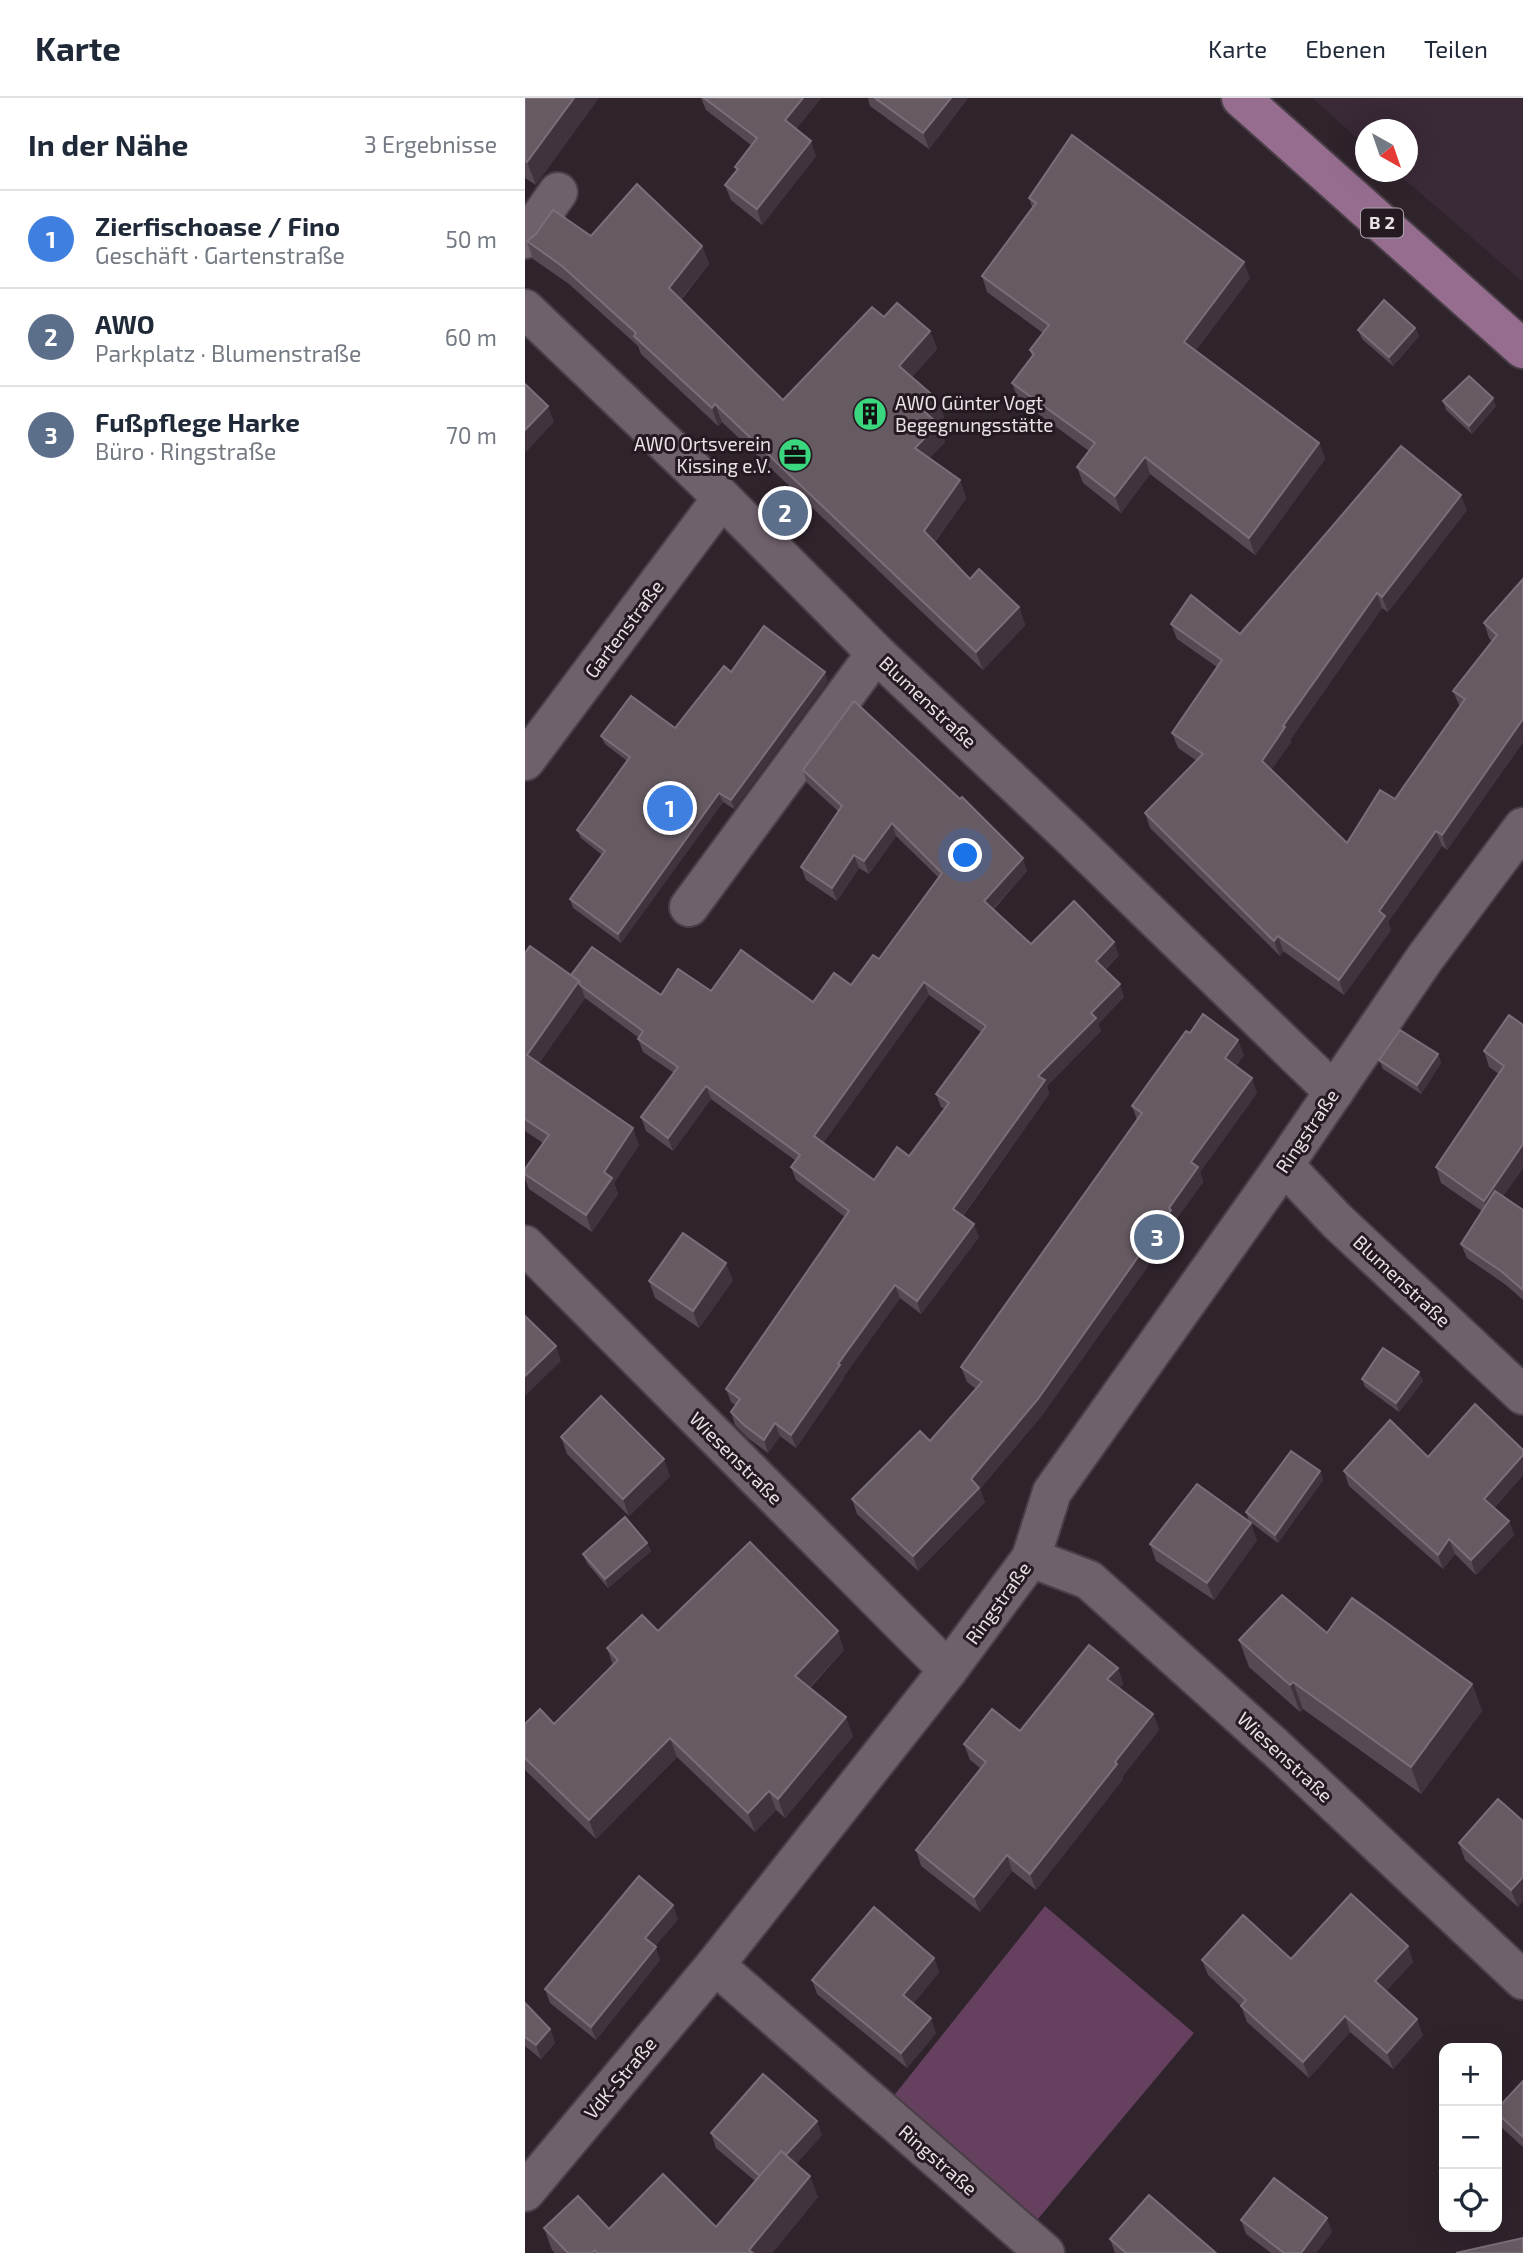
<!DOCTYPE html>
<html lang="de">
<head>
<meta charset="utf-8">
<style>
	:root { --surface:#fff; --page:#f2f2f3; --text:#1f2937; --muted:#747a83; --line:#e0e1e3; --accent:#b45309 }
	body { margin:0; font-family:"Exo 2",sans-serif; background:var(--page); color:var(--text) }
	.controls { position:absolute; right:21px; bottom:21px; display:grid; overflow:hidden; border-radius:14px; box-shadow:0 7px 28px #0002 }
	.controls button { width:63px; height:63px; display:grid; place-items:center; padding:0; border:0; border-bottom:2px solid var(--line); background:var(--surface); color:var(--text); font:35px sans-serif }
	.compass { position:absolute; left:830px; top:21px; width:63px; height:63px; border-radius:50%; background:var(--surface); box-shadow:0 7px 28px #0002; rotate:140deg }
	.you { position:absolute; left:441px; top:758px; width:24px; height:24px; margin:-18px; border:5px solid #fff; border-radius:50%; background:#1a73e8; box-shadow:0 0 0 10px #1a73e833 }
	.badge { display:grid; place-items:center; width:46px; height:46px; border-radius:50%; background:var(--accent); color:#fff; font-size:23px; font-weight:700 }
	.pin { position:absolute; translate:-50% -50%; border:4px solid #fff; box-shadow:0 2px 7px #0006 }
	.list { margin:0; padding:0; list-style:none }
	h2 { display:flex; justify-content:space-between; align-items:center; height:91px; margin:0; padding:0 28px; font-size:30px }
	h2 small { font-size:23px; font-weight:400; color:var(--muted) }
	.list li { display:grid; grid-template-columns:46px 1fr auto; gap:21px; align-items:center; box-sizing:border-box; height:98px; padding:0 28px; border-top:2px solid var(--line) }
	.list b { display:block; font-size:26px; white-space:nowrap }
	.list p { margin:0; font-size:23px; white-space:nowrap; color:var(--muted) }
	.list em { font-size:23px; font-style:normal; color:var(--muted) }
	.icon { flex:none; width:38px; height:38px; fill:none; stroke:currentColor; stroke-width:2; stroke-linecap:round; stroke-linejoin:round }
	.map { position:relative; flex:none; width:998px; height:2155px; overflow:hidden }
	header { display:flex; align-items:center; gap:42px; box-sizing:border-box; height:98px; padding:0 35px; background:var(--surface); border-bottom:2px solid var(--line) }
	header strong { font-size:33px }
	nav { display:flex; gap:38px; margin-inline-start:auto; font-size:24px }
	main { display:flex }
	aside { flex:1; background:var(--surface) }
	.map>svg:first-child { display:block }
	.built { fill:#3a2937 }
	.green { fill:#65405f }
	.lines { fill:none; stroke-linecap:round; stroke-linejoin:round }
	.minor-casing { stroke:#493f47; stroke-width:42 }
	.major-casing { stroke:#493f47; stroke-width:42 }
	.minor { stroke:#6f616c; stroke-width:38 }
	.major { stroke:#966d8f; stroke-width:38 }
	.wall { fill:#564953; fill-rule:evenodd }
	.shaded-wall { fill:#40333d }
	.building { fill:#665a63; stroke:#7a6f78; stroke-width:2; fill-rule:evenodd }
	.labels { text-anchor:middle; stroke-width:6; stroke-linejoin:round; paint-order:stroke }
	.shield { fill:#251922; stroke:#aea5ac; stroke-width:2 }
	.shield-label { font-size:18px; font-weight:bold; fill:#e9e1e7 }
	.poi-label { font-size:19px; fill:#e9e1e7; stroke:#251922; text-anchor:start }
	.street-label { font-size:19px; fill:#e9e1e7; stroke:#251922 }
</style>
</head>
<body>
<header>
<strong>Karte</strong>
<nav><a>Karte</a><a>Ebenen</a><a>Teilen</a></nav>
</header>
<main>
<aside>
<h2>In der Nähe<small>3 Ergebnisse</small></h2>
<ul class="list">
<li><span class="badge" style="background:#3f7fe0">1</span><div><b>Zierfischoase / Fino</b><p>Geschäft · Gartenstraße</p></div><em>50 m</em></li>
<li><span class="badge" style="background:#5c6f8a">2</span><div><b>AWO</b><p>Parkplatz · Blumenstraße</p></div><em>60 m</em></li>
<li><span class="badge" style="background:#5c6f8a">3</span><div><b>Fußpflege Harke</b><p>Büro · Ringstraße</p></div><em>70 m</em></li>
</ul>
</aside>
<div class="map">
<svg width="998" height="2155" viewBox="0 0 998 2155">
	<rect width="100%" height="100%" fill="#2f232c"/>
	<path class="built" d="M787,0H998V184L871,74H883V32H841L840,47Z"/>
	<path class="green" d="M520,1808L669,1935L502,2134L359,2010Z"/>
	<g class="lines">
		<g class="minor-casing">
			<g id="minor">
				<path d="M0,141L33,94"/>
				<path d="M0,211L179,382L351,555L545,738L809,994"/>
				<path d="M0,663L197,400"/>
				<path d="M164,809L351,555"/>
				<path d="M759,1067L812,1123L998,1297"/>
				<path d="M0,1147L423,1572"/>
				<path d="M506,1460L564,1482L750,1649L998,1882"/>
				<path d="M0,2094L190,1867"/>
				<path d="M520,2155L190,1867L423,1572L506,1460L527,1394L759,1067L900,860L998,729"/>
			</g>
		</g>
		<g class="major-casing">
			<path id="major" d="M716,0L998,251"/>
		</g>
		<use href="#minor" class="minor"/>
		<use href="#major" class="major"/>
	</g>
	<g class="wall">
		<path d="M0,0L11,87L0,80Z"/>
		<path d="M176,0H296L271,31L291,58L237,127L206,102L200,87L212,73L210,69L226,47L181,12Z"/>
		<path d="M343,0H443L404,51L345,8Z"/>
		<path d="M504,100L725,180L671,252L794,345L800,361L730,457L625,376L596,415L558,385L552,369L564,353L493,301L487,285L507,258L505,252L518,235L462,194L457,178L507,109Z"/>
		<path d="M66,138L177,148L184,166L156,202L258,302L359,219L405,233L412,251L387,279L412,301L419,319L413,325L420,344L404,360L435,382L441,400L410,444L445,481L494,509L500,527L458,572L197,324L193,328L116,256L113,248L44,186L8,161L2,143Z"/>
		<path d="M890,230L894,238L868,268L837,241L833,232Z"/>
		<path d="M918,303L971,308L947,336L921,312Z"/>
		<path d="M942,412L863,514L857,510L765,642L766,644L746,672L822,745L870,701L935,609L928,593L967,543L964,540L959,525L998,481V644L922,752L917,748L863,824L866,832L819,897L758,853L755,858L625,730L620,715L672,663L653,650L647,635L692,569L652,541L646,526L715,536Z"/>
		<path d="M206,574L303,583L209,711L198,704L96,845L48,810L45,801L77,757L56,740L52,732L102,663L80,646L76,638L150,630Z"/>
		<path d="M278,672L502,773L468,812L506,846L594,857L580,872L599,899L573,926L576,933L522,988L524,996L438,1118L454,1139L396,1216L375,1200L319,1278V1280L271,1350L255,1338L243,1355L223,1340L210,1327L206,1314L210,1307L206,1304L201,1291L320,1119L271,1082L266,1069L271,1063L186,1001L148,1053L121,1033L116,1019L149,975L118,954L113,941L114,940L60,900L14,965L114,1047L89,1085L93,1096L67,1134L4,1091L0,1081V1071L18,1045L0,1033V855L46,877L136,897L186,893L288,904L326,887L354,861L414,780L371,738L344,776L334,770L312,803L281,782L276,769L314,714L282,685ZM404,897L456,934L411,996L416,1009L420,1011L384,1058L349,1082L298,1045Z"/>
		<path d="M998,927V1070L978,1098L998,1112V1202L981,1187L942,1160L936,1146L957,1113L916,1085L911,1069L974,976L964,969L959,953Z"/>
		<path d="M665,935L719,957L711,968L732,995L675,1074L678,1084L650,1123L652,1127L518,1316L455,1391L460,1404L393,1473L332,1416L327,1401L405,1343L451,1291L442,1284L436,1269L612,1022L607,1008Z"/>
		<path d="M913,956L916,965L896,996L858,971L854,962Z"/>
		<path d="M208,1182L174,1230L130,1200L124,1183Z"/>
		<path d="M837,1281L898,1283L874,1314L840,1289Z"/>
		<path d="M36,1339L145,1378L104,1418L42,1356Z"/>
		<path d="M998,1352V1377L969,1410L984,1423L989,1437L951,1477L930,1456L918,1471L824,1388L819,1373L903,1359Z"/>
		<path d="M795,1373L798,1382L753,1445L724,1423L721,1414Z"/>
		<path d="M732,1442L689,1502L631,1463L625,1446Z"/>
		<path d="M122,1445L126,1453L83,1490L62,1465L58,1456Z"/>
		<path d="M133,1533L319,1552L285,1590L328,1638L260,1720L251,1712L230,1734L152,1659L71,1741L0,1672V1626H29L88,1567L82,1550Z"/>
		<path d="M714,1542L947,1586L957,1613L896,1696L778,1611L775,1614L724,1569Z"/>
		<path d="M593,1570L598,1586L594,1590L628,1616L634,1632L597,1679L598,1681L511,1792L487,1773L455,1814L396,1768L391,1752L455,1670L445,1662L439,1646L495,1633Z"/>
		<path d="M998,1723V1803L993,1809L940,1762L934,1745Z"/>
		<path d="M153,1821L130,1848L135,1862L71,1942L25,1905L20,1891Z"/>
		<path d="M883,1848L888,1864L861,1893L898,1937L868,1971L825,1934L784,1980L722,1924L716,1908L683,1877L677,1862L766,1861Z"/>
		<path d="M409,1860L414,1874L388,1906L411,1935L382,1970L292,1896L287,1882Z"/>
		<path d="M0,1905L25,1931L30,1945L16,1961L0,1948Z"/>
		<path d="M998,1983V2049L975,2028L972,2018V2011Z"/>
		<path d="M186,2035L297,2037L271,2066L293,2099L247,2155H30L27,2152L19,2130L84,2131L191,2129L230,2083L191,2050Z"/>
		<path d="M716,2122L807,2134L791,2155H746L721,2136Z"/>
		<path d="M585,2141L691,2155H590Z"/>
	</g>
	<g class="shaded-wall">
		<path d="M49,0H74L11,87L2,64Z"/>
		<path d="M278,0H296L266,38L260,22Z"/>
		<path d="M426,0H443L404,51L398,35Z"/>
		<path d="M286,43L291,58L237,127L232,111Z"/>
		<path d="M177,148L184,166L150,208L144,190Z"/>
		<path d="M719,164L725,180L665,260L659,244Z"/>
		<path d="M890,230L894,238L868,268L864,259Z"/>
		<path d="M405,233L412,251L381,286L374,268Z"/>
		<path d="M968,300L971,308L947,336L944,328Z"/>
		<path d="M412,301L419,319L407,332L400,314Z"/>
		<path d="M190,306L197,324L193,328L187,310Z"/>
		<path d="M23,308L29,324L0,355V332Z"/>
		<path d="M413,326L420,344L397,368L390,350Z"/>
		<path d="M794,345L800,361L730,457L724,440Z"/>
		<path d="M620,359L625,376L596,415L590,398Z"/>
		<path d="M435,382L441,400L405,450L399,433Z"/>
		<path d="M936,397L942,412L863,514L857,499Z"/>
		<path d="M852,495L857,510L765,642L766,644L742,678L737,663L758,628Z"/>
		<path d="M494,509L500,527L458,572L451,554Z"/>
		<path d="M300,574L303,583L209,711L206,702Z"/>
		<path d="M998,621V644L922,752L917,737Z"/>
		<path d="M194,695L198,704L96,845L93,836Z"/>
		<path d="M367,725L371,738L344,776L339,763Z"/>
		<path d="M911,733L917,748L863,824L866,832L819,897L814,882L854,813Z"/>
		<path d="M329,757L334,770L312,803L307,790Z"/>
		<path d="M498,760L502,773L463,816L459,803Z"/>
		<path d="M753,838L758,853L755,858L749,843Z"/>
		<path d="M589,844L594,857L575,876L571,863Z"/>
		<path d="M54,883L60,900L8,974L2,957Z"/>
		<path d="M399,884L404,897L294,1051L289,1038Z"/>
		<path d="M595,886L599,899L573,926L576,933L522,988L524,996L433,1124L428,1111L513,978L566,915Z"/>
		<path d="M713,942L719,957L706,975L700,960Z"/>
		<path d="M913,956L916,965L896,996L892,987Z"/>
		<path d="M727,980L732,995L675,1074L678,1084L650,1123L652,1127L518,1316L455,1391L460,1404L393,1473L388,1458L644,1110L666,1064Z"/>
		<path d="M181,988L186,1001L148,1053L143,1040Z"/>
		<path d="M108,1030L114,1047L89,1085L93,1096L67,1134L61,1117L79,1074Z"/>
		<path d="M998,1046V1070L964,1118L959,1103Z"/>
		<path d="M449,1126L454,1139L396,1216L392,1203Z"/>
		<path d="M201,1165L208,1182L174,1230L168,1213Z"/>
		<path d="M370,1187L375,1200L319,1278V1280L271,1350L266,1337L313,1266Z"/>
		<path d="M31,1248L36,1263L0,1298V1278Z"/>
		<path d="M894,1274L898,1283L874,1314L871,1305Z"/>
		<path d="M250,1325L255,1338L243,1355L239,1342Z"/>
		<path d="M998,1357V1377L964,1415L959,1401Z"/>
		<path d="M139,1361L145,1378L104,1418L98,1401Z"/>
		<path d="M795,1373L798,1382L753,1445L750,1437Z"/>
		<path d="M984,1423L989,1437L951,1477L946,1462Z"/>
		<path d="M726,1425L732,1442L689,1502L682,1485Z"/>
		<path d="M924,1441L930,1456L918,1471L913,1457Z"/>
		<path d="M122,1445L126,1453L83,1490L80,1481Z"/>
		<path d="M313,1533L319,1552L277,1597L270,1578Z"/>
		<path d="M593,1570L598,1586L588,1597L582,1581Z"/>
		<path d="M768,1584L778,1611L775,1614L765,1587Z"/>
		<path d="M947,1586L957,1613L896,1696L886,1669Z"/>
		<path d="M628,1616L634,1632L597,1679L598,1681L511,1792L505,1776Z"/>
		<path d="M321,1619L328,1638L260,1720L253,1701Z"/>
		<path d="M145,1640L152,1659L71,1741L64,1722Z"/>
		<path d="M244,1693L251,1712L230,1734L223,1715Z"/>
		<path d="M482,1757L487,1773L455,1814L449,1799Z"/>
		<path d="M998,1779V1803L993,1809L986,1792Z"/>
		<path d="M148,1807L153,1821L125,1854L120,1840Z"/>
		<path d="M883,1848L888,1864L856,1899L850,1883Z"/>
		<path d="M131,1849L135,1862L71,1942L66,1929Z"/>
		<path d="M409,1860L414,1874L383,1912L378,1897Z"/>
		<path d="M820,1918L825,1934L784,1980L778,1964Z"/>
		<path d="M406,1920L411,1935L382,1970L376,1955Z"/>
		<path d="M892,1921L898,1937L868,1971L862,1955Z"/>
		<path d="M25,1931L30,1945L16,1961L11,1947Z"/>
		<path d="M292,2023L297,2037L245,2096L239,2082Z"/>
		<path d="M285,2078L293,2099L247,2155H225L224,2152Z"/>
		<path d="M802,2120L807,2134L791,2155H776Z"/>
	</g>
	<g class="building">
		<path d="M0,0H49L2,64L0,62Z"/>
		<path d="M179,0H278L260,22L286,43L232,111L200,87L213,71L210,69L232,40Z"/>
		<path d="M350,0H426L398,35Z"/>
		<path d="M547,37L719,164L659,244L794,345L724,440L620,359L590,398L552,369L570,345L487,285L509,256L505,252L524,227L457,178L511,105L504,100Z"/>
		<path d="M112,86L177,148L144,190L258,302L347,209L359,219L372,205L405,233L374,268L412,301L400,314L413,326L390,350L435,382L399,433L445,481L454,471L494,509L451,554L190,306L187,310L109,238L111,235L37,168L2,143L11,136L28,112L66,138Z"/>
		<path d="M859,202L890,230L864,259L833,232Z"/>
		<path d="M944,278L968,300L944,328L918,303Z"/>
		<path d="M0,286L23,308L0,332Z"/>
		<path d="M876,348L936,397L857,499L852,495L758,628L760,629L737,663L822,745L855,692L870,701L940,601L928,593L972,537L959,525L998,481V621L917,737L911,733L854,813L860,818L814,882L753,838L749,843L620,715L678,656L647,635L697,562L646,526L666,497L715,536Z"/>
		<path d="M239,528L300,574L206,702L194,695L93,836L45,801L80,753L52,732L105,659L76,638L106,598L150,630L199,568L206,574Z"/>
		<path d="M329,603L435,701L437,699L498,760L459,803L506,846L549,803L589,844L571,863L595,886L566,915L571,920L513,978L520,982L428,1111L449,1126L392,1203L370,1187L313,1266L315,1267L266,1337L250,1325L239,1342L219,1327L206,1314L215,1301L201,1291L324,1113L266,1069L275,1057L181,988L143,1040L116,1019L153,969L113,941L118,933L55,887L54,883L46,877L67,849L136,897L153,871L186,893L216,852L288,904L309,875L326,887L348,857L354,861L417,775L367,725L339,763L329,757L307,790L276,769L317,708L278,672ZM399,884L461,928L411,996L424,1005L384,1058L372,1049L349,1082L289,1038Z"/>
		<path d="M5,848L54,883L2,957L108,1030L79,1074L87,1080L61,1117L0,1076V1071L24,1037L0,1021V855Z"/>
		<path d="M678,916L713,942L700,960L727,980L666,1064L673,1069L644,1110L646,1112L513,1301L446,1381L454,1390L388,1458L327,1401L395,1333L405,1343L457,1284L436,1269L617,1015L607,1008L661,933L665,935Z"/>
		<path d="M984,917L998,927V1046L959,1103L911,1069L979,968L959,953Z"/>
		<path d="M875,932L913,956L892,987L854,962Z"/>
		<path d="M970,1093L998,1112V1192L976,1173L936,1146Z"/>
		<path d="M158,1135L201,1165L168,1213L124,1183Z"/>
		<path d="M0,1218L31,1248L0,1278Z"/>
		<path d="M858,1250L894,1274L871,1305L837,1281Z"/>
		<path d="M76,1298L139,1361L98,1401L36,1339Z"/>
		<path d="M950,1306L998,1352V1357L959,1401L984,1423L946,1462L924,1441L913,1457L819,1373L865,1322L903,1359Z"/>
		<path d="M766,1353L795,1373L750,1437L721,1414Z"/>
		<path d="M672,1386L726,1425L682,1485L625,1446Z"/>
		<path d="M100,1419L122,1445L80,1481L58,1456Z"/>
		<path d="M225,1444L313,1533L270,1578L321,1619L253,1701L244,1693L223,1715L145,1640L64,1722L0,1660V1626L15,1611L29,1626L93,1562L82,1550L117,1517L133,1533Z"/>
		<path d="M757,1497L802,1535L827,1500L947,1586L886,1669L768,1584L765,1587L714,1542Z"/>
		<path d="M564,1547L593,1570L582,1581L628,1616L590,1664L592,1666L505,1776L482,1757L449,1799L391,1752L461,1664L439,1646L467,1611L495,1633Z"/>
		<path d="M973,1701L998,1723V1779L986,1792L934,1745Z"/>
		<path d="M114,1778L148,1807L120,1840L131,1849L66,1929L20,1891Z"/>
		<path d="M826,1796L883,1848L850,1883L892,1921L862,1955L820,1918L778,1964L716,1908L721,1902L677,1862L718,1817L766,1861Z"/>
		<path d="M349,1809L409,1860L378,1897L406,1920L376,1955L287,1882Z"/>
		<path d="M0,1905L25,1931L11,1947L0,1939Z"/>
		<path d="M238,1976L292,2023L261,2057L256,2053L235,2078L186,2035Z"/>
		<path d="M998,1983V2039L972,2015V2011Z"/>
		<path d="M256,2053L285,2078L224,2152L228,2155H72L70,2152L67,2155H43L19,2130L53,2098L84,2131L138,2076L191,2129Z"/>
		<path d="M749,2080L802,2120L776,2155H759L716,2122Z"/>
		<path d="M624,2097L691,2155H601L585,2141Z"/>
		<path d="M998,2140V2155H931Z"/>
	</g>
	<defs>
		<g id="building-disc" transform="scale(1.75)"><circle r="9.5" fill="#3bd77f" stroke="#251922"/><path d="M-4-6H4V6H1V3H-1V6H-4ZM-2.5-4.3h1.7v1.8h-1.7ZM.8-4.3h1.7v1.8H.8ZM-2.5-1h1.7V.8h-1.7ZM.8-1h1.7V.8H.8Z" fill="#111"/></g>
		<g id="office-disc" transform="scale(1.75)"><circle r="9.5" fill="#3bd77f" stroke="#251922"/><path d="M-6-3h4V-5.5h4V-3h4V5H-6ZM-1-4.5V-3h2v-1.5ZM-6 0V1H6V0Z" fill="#111"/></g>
	</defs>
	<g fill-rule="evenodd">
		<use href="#building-disc" x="345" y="316"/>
		<use href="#office-disc" x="270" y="357"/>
	</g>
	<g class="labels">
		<rect class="shield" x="836" y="110.5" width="42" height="29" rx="5"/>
		<g class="shield-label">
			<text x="857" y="131">B 2</text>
		</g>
		<g class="poi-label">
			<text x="370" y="312">AWO Günter Vogt<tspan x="370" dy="22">Begegnungsstätte</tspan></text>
			<text x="246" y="353" text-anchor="end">AWO Ortsverein<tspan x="246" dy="22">Kissing e.V.</tspan></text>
		</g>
		<g class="street-label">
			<text transform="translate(99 531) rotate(-53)" y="7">Gartenstraße</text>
			<text transform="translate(403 604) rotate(43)" y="7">Blumenstraße</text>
			<text transform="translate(782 1033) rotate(-56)" y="7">Ringstraße</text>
			<text transform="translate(877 1183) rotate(43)" y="7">Blumenstraße</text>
			<text transform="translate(211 1360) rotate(45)" y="7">Wiesenstraße</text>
			<text transform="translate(473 1505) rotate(-54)" y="7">Ringstraße</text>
			<text transform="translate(760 1659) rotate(43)" y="7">Wiesenstraße</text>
			<text transform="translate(95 1980) rotate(-50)" y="7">VdK-Straße</text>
			<text transform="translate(413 2062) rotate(41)" y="7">Ringstraße</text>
		</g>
	</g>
</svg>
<div class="controls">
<button>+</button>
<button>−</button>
<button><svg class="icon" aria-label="locate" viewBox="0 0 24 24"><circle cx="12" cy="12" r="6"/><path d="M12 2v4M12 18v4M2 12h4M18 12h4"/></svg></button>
</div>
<svg class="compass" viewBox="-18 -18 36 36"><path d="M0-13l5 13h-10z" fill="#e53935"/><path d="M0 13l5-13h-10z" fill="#747a83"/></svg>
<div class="you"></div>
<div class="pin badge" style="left:145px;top:710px;background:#3f7fe0">1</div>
<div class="pin badge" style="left:260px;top:415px;background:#5c6f8a">2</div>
<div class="pin badge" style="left:632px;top:1139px;background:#5c6f8a">3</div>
</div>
</main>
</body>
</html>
